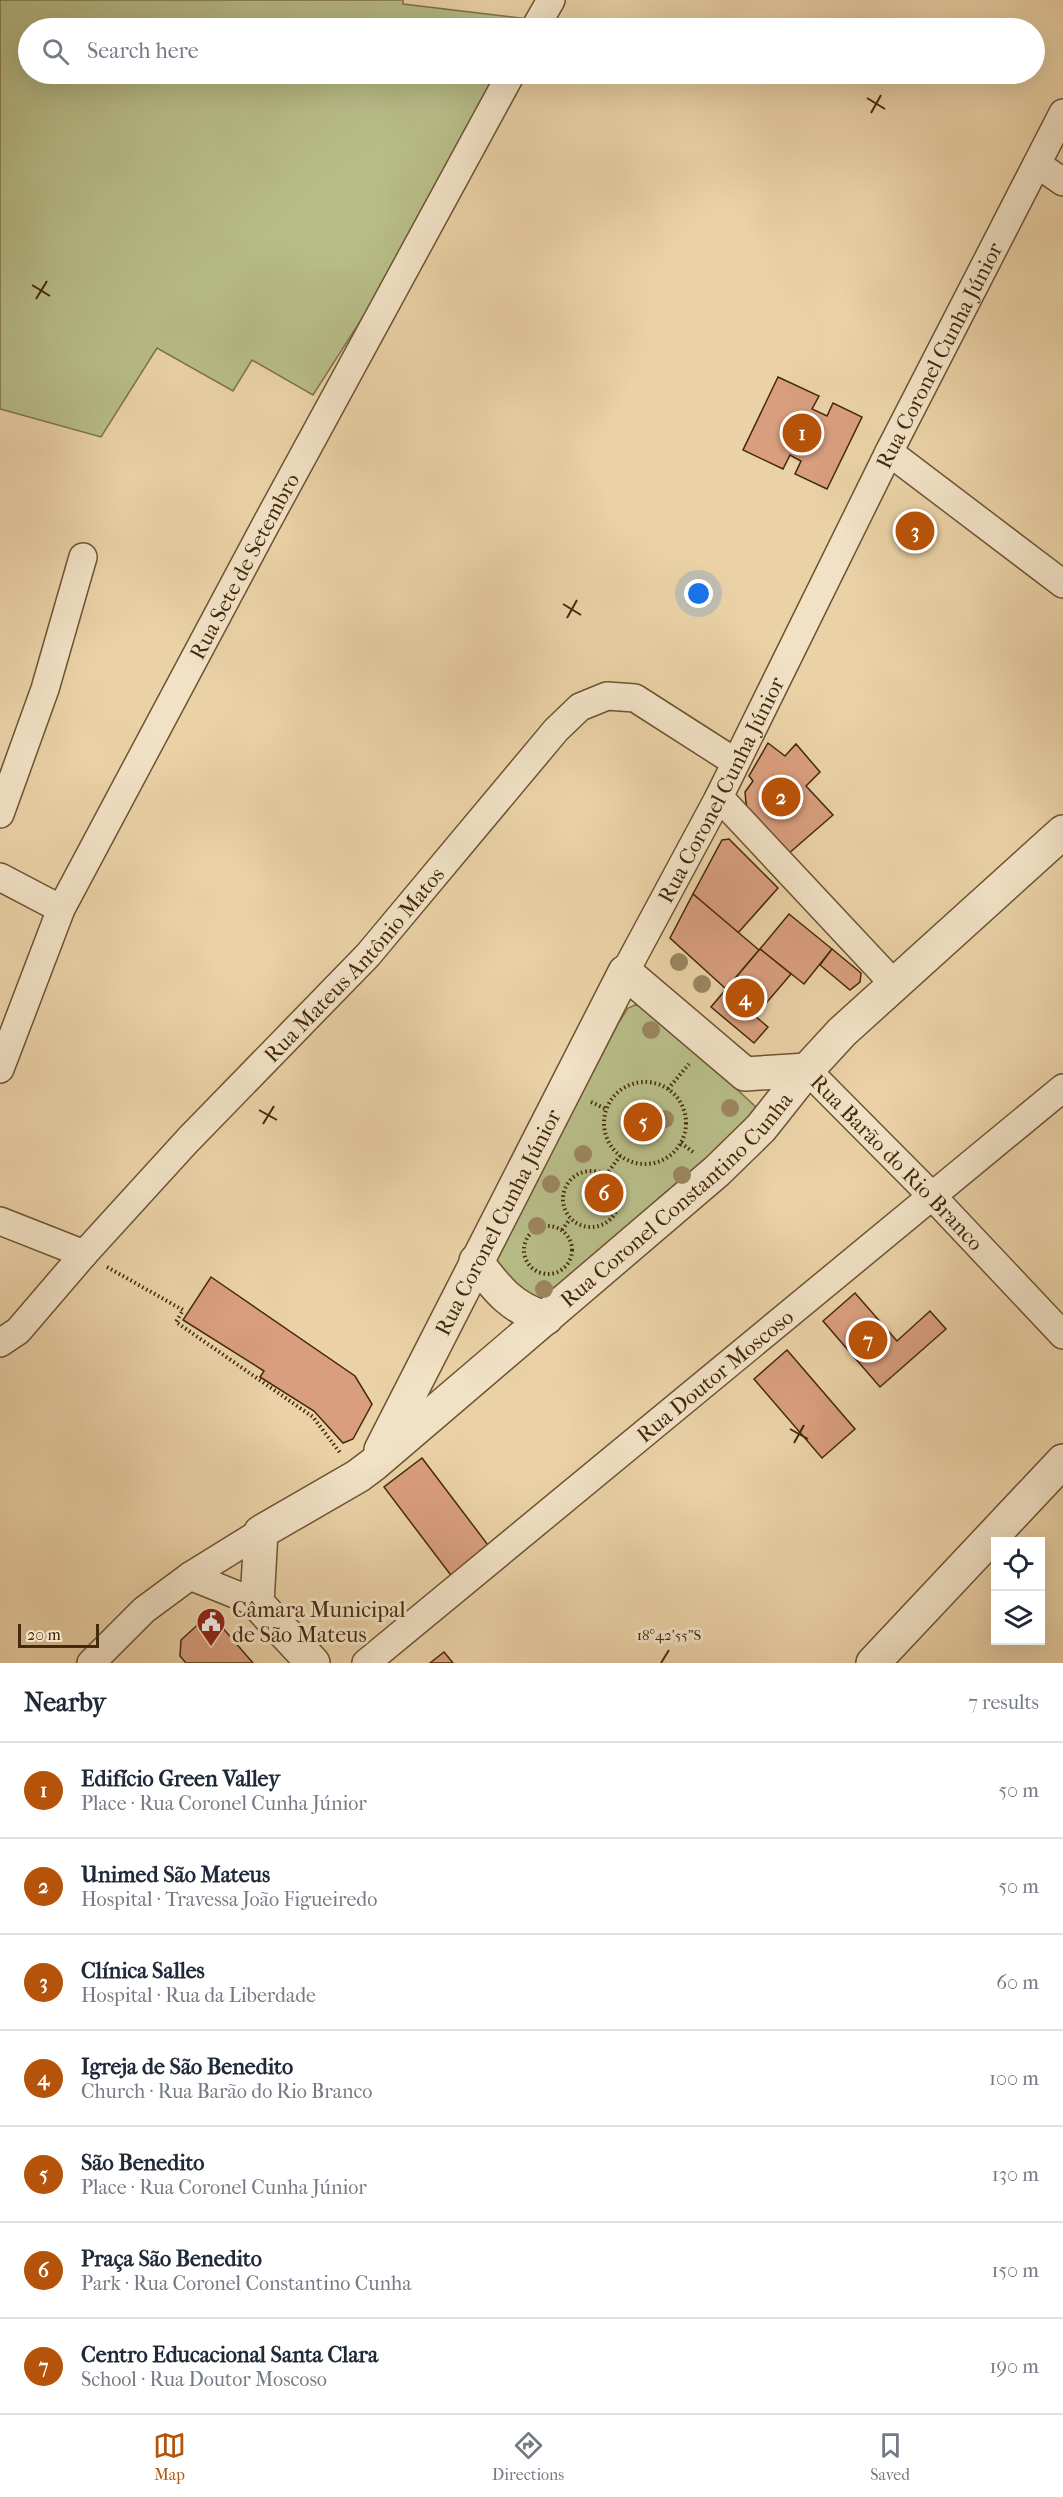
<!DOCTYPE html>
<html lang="en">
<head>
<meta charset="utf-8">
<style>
	:root { --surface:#fff; --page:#f2f2f3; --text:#1f2937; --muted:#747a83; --line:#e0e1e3; --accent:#b45309 }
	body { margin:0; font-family:"IM FELL French Canon",serif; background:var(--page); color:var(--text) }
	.controls { position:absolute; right:18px; bottom:18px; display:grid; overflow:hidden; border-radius:0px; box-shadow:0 6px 24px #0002 }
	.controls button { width:54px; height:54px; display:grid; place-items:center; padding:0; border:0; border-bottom:2px solid var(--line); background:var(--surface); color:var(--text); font:30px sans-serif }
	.scale { position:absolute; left:18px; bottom:15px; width:81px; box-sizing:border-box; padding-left:6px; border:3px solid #44290c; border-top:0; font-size:16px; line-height:21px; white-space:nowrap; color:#44290c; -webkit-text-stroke:4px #f1e1c5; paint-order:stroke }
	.you { position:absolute; left:699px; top:594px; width:21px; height:21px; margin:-15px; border:4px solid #fff; border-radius:50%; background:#1a73e8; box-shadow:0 0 0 9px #1a73e833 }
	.badge { display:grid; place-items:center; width:39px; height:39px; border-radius:50%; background:var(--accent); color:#fff; font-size:20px; font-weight:700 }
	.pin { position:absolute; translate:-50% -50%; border:3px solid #fff; box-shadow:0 2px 6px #0006 }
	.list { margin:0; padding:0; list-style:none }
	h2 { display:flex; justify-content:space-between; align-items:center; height:78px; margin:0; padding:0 24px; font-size:26px }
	h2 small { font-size:20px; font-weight:400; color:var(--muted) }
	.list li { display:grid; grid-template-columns:39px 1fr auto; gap:18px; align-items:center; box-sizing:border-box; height:96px; padding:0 24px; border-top:2px solid var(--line) }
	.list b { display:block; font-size:22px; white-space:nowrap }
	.list p { margin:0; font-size:20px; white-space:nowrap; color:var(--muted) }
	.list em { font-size:20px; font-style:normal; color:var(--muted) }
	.icon { flex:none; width:33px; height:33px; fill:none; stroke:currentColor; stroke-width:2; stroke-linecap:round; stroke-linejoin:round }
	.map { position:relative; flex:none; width:1063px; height:1663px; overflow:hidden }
	.search { position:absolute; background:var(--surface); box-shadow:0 6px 24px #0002; left:18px; right:18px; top:18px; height:66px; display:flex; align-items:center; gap:15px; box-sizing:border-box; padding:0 21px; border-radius:33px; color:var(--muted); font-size:22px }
	.sheet { height:750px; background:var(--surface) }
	nav { display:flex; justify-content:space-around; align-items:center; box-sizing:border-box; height:84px; border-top:2px solid var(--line); background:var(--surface); font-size:16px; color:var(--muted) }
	nav a { display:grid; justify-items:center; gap:3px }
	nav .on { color:var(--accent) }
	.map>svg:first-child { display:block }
	.green { fill:#b7bc87; stroke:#7e724a; stroke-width:1.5 }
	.building { fill:#d99e7d; stroke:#44290c; stroke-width:1.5 }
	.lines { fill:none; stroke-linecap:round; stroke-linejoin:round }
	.minor-casing { stroke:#6e5332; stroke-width:30 }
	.tertiary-casing { stroke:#6e5332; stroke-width:36 }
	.path { stroke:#44290c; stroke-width:4; stroke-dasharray:1.5 3; stroke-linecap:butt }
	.minor { stroke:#f1e1c5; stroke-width:27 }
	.tertiary { stroke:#f1e1c5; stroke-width:33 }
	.tree { fill:#9b855f }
	.ticks { fill:none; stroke:#44290c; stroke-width:2 }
	.labels { text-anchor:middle; stroke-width:6; stroke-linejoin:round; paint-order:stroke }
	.street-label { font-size:22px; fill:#44290c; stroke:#f1e1c5 }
	.poi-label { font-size:22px; fill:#44290c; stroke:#f1e1c5; text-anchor:start }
	.ticks-label { font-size:15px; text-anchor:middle; fill:#44290c; stroke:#f1e1c5; stroke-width:6; stroke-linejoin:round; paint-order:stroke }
</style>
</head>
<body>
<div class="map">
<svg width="1063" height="1663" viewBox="0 0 1063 1663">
	<rect width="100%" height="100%" fill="#ead1a6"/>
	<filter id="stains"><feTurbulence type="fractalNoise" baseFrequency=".00333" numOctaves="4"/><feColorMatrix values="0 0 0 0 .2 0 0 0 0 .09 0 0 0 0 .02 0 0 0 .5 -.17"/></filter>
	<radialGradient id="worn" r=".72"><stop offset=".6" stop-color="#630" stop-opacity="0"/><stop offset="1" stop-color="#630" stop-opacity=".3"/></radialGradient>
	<g class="green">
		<path d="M0,0H403V4L530,19L525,28H28V74H501L418,231L313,395L252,360L233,391L157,348L101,437L0,409Z"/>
		<path d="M635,1005L647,1006L757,1108L747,1133L551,1305L500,1279L496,1259L619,1022L628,1008Z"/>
	</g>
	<g class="building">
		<path d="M778,377L819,396L812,409L827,416L833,403L862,417L827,489L795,474L801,461L790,455L783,469L743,450Z"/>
		<path d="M768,743L785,756L796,744L820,772L806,786L833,815L788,854L748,811L746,803L745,792L753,781L749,776Z"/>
		<path d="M729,839L778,888L738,933L693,894L722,840Z"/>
		<path d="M693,894L759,950L726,989L670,938Z"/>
		<path d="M789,914L832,949L804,984L760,949Z"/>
		<path d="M760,949L791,974L755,1016L768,1027L754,1043L711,1007Z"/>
		<path d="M832,949L861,973L860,982L850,990L820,965Z"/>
		<path d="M211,1277L355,1376L372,1404L353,1439L343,1443L314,1411L260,1377L264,1371L183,1320Z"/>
		<path d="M855,1293L897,1341L930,1311L946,1329L880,1387L823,1321Z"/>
		<path d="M787,1350L855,1429L822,1458L754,1379Z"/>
		<path d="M422,1458L491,1549L453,1578L384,1487Z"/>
		<path d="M205,1618L216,1631L221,1626L253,1663H186L180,1656L181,1640Z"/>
		<path d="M444,1652L453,1663H430Z"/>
	</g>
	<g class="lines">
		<g class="minor-casing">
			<g id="minor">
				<path d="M535,28L551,0"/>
				<path d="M1037,164L1063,182"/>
				<path d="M889,452L1063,584"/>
				<path d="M719,797L895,985"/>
				<path d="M0,814L45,689L83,557"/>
				<path d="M0,877L61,909"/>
				<path id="s1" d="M625,972L719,797L889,452L1063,113"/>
				<path id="s2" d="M0,1069L61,909L265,526L511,74"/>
				<path id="s3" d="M807,1070L932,1196L1063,1335"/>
				<path d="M0,1221L84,1254"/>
				<path id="s4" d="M0,1343L18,1331L84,1254L188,1140L368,955L556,730L580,707L607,696L635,698L735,762"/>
				<path d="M190,1576L257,1603"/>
				<path d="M91,1663L144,1610L190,1576L261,1532"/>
				<path id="s5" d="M366,1663L1063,1088"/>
			</g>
		</g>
		<g class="tertiary-casing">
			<g id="tertiary">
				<path d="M476,1261C496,1288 512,1309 546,1318"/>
				<path id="s6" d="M381,1450L625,972L745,1074L807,1070"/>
				<path id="s7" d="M313,1663L257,1603L261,1532L358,1476L374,1464L717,1171L761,1128L807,1070L842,1032L1063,832"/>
				<path d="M873,1663L1063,1461"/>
			</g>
		</g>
		<g class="path">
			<circle cx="645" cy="1123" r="41"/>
			<path d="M668,1089L689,1064"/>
			<path d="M591,1102L606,1109"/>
			<path d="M681,1143L693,1152"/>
			<circle cx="591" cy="1199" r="28"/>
			<path d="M606,1175L620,1156"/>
			<circle cx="548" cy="1250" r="24"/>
			<path d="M562,1230L570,1219"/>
			<path d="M107,1267L183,1310L176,1322L313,1417L341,1454"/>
		</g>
		<use href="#minor" class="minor"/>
		<use href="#tertiary" class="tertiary"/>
	</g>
	<g class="tree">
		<circle cx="679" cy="962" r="9"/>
		<circle cx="702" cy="984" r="9"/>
		<circle cx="651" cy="1030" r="9"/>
		<circle cx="730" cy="1108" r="9"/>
		<circle cx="665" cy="1119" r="9"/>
		<circle cx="583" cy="1154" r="9"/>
		<circle cx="682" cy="1175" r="9"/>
		<circle cx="551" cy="1184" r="9"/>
		<circle cx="537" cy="1226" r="9"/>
		<circle cx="544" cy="1289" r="9"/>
	</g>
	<path class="ticks" d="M867,98L885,109M871,113L881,95M32,285L50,296M36,299L47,281M563,604L581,615M567,618L577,600M259,1110L277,1120M263,1124L274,1106M790,1429L808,1439M794,1443L804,1425M661,1663L669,1650"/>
	<defs>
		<g id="civic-pin" transform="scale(1.5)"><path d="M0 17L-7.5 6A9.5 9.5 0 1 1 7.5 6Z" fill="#8f2418" stroke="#f1e1c5"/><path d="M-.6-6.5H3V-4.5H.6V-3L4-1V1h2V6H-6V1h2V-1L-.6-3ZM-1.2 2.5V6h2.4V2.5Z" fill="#fff"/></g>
	</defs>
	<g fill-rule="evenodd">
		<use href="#civic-pin" x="211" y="1622"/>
	</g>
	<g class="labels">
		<g class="street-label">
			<text dy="8" stroke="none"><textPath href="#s1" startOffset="692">Rua Coronel Cunha Júnior</textPath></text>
			<text dy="8" stroke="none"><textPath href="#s2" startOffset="560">Rua Sete de Setembro</textPath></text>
			<text dy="8" stroke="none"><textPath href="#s1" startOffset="206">Rua Coronel Cunha Júnior</textPath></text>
			<text dy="8" stroke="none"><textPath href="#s4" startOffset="519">Rua Mateus Antônio Matos</textPath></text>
			<text dy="8" stroke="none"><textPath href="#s3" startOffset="129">Rua Barão do Rio Branco</textPath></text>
			<text dy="8" stroke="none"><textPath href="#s7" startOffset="687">Rua Coronel Constantino Cunha</textPath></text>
			<text dy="8" stroke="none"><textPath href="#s6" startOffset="256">Rua Coronel Cunha Júnior</textPath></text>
			<text dy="8" stroke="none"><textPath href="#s5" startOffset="452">Rua Doutor Moscoso</textPath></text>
		</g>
		<g class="poi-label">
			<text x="232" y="1617">Câmara Municipal<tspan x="232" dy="25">de São Mateus</tspan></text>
		</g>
	</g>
	<g class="ticks-label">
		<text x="669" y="1640">18°42'55"S</text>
	</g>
	<rect width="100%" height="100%" filter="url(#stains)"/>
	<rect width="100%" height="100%" fill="url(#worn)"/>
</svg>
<div class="controls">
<button><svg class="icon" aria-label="locate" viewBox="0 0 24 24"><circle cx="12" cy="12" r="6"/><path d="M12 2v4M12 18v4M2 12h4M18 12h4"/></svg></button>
<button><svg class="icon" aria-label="layers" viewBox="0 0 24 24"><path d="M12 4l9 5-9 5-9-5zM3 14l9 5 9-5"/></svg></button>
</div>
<div class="scale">20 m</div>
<div class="you"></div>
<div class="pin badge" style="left:802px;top:433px">1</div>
<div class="pin badge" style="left:781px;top:797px">2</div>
<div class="pin badge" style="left:915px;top:531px">3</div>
<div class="pin badge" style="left:745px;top:998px">4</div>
<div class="pin badge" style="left:643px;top:1122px">5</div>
<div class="pin badge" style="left:604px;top:1193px">6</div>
<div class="pin badge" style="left:868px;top:1340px">7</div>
<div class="search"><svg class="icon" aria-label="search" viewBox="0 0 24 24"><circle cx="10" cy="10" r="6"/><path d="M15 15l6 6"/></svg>Search here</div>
</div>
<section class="sheet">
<h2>Nearby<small>7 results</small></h2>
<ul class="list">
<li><span class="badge">1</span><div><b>Edifício Green Valley</b><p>Place · Rua Coronel Cunha Júnior</p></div><em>50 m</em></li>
<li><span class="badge">2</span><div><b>Unimed São Mateus</b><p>Hospital · Travessa João Figueiredo</p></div><em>50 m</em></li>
<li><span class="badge">3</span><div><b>Clínica Salles</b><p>Hospital · Rua da Liberdade</p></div><em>60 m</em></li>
<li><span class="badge">4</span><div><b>Igreja de São Benedito</b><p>Church · Rua Barão do Rio Branco</p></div><em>100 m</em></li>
<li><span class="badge">5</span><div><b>São Benedito</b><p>Place · Rua Coronel Cunha Júnior</p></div><em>130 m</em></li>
<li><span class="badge">6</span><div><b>Praça São Benedito</b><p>Park · Rua Coronel Constantino Cunha</p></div><em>150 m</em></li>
<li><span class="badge">7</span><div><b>Centro Educacional Santa Clara</b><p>School · Rua Doutor Moscoso</p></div><em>190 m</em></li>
</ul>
</section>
<nav>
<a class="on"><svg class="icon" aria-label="map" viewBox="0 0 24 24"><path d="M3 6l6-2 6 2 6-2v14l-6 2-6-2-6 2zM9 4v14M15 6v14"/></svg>Map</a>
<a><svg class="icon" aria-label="directions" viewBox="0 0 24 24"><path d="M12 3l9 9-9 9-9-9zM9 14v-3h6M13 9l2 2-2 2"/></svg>Directions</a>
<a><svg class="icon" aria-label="saved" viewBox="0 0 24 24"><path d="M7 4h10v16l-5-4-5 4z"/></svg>Saved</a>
</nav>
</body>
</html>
